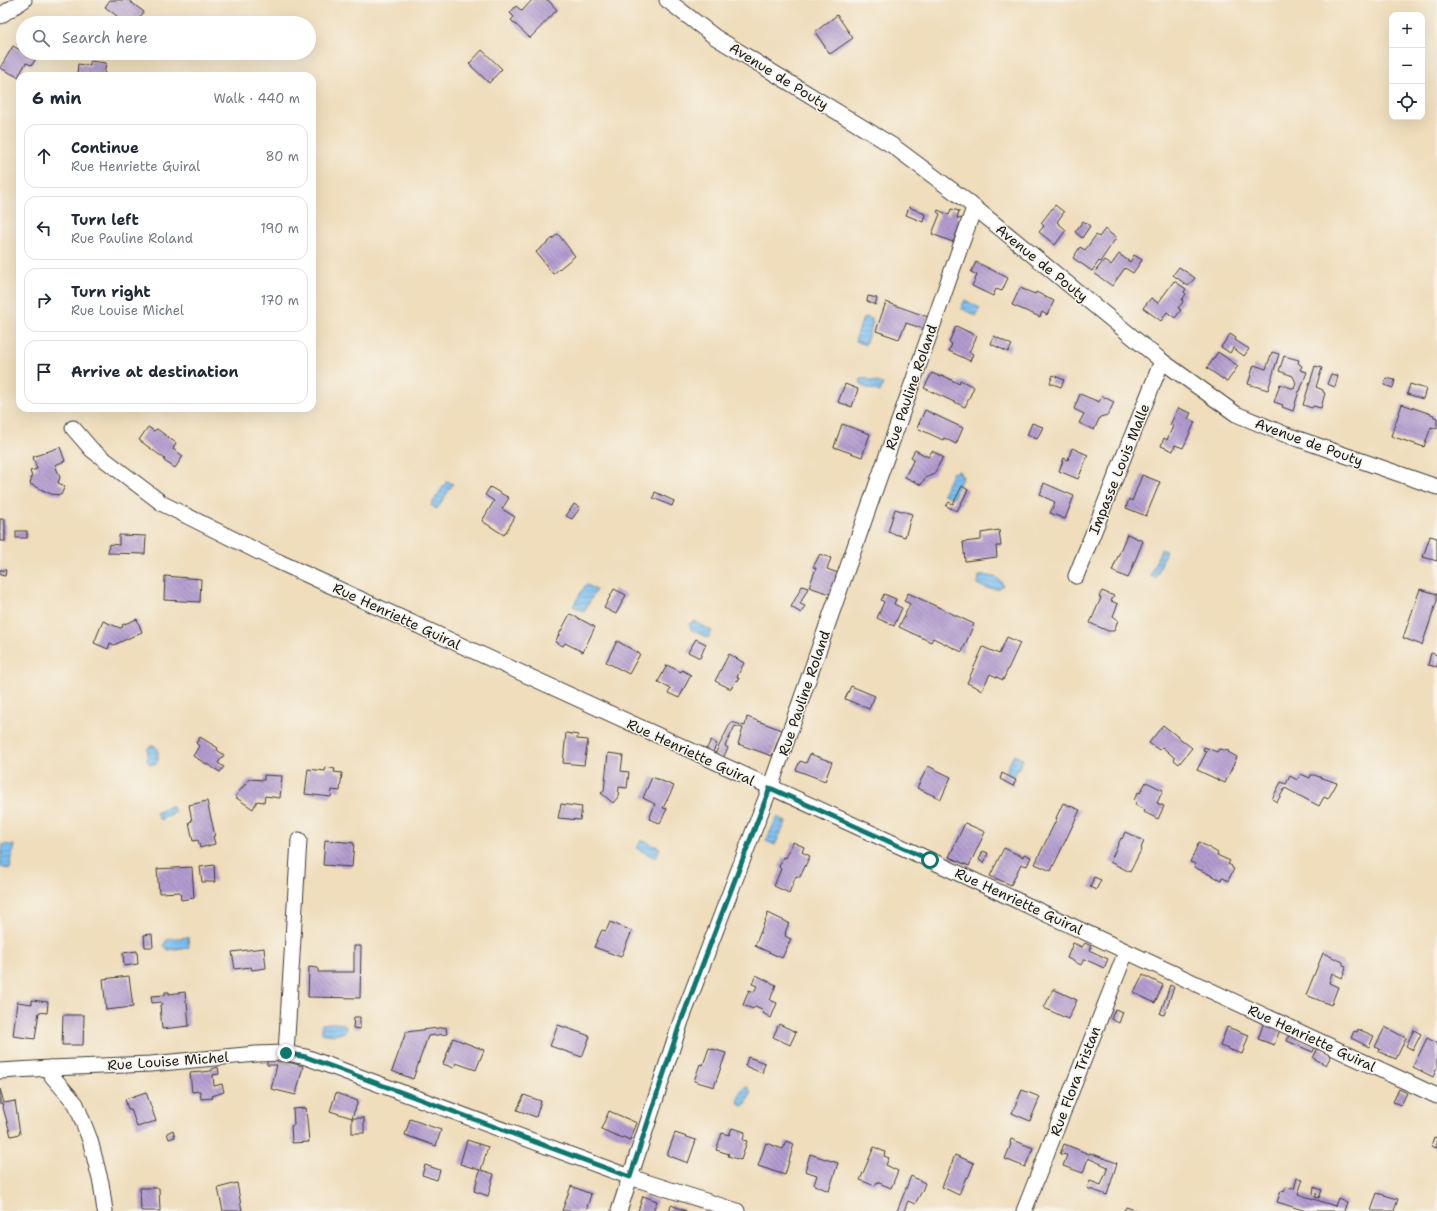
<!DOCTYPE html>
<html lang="en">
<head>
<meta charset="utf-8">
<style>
	:root { --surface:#fff; --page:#f6f6f7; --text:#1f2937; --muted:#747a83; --line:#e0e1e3 }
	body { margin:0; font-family:"Shantell Sans",sans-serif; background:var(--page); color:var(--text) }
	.controls { position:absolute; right:12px; top:12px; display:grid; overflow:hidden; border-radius:8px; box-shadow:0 4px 16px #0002 }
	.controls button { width:36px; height:36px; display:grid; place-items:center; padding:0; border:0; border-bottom:1px solid var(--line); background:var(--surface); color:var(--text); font:20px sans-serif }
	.stop { position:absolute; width:12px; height:12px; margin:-9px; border:3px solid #0f766e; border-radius:50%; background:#fff }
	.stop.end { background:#0f766e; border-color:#fff; box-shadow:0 1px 4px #0008 }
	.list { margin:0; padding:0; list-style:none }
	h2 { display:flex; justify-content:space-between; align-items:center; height:52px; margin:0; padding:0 16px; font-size:17px }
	h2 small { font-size:13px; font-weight:400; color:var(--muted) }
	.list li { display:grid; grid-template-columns:26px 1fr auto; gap:12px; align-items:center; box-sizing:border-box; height:64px; margin:0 8px 8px; padding:0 8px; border:1px solid var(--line); border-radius:12px }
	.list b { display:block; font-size:15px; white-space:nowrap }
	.list p { margin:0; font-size:13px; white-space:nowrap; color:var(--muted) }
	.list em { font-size:13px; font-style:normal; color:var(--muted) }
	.icon { flex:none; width:22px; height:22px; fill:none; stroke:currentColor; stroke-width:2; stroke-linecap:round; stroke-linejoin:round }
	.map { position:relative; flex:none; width:1437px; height:1211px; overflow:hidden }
	.search { position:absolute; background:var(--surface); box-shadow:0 4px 16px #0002; left:16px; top:16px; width:300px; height:44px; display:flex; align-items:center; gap:10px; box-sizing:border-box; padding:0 14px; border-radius:22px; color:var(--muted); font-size:15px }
	.panel { position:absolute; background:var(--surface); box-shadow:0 4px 16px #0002; left:16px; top:72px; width:300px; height:340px; border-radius:12px }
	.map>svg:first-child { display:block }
	.water { fill:url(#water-rules); stroke:#4c6e87 }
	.building { fill:url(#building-back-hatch) }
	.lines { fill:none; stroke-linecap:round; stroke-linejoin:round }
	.minor-casing { stroke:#3c3934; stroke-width:17 }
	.minor { stroke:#fff; stroke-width:15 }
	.route { stroke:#0f766e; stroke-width:5 }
	.labels { text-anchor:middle; stroke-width:3; stroke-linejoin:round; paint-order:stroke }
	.street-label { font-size:14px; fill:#1c1c1c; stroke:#f7f3e8 }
</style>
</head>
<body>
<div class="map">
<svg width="1437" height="1211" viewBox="0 0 1437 1211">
	<defs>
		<pattern id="water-rules" width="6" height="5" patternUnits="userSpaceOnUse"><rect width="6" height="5" fill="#7cbff2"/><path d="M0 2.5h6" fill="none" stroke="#6ba4cf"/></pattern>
		<pattern id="building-back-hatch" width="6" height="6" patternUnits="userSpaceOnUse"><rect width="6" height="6" fill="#b39cd0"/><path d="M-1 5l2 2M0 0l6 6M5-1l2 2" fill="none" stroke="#917ea8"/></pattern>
	</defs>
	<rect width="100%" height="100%" fill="#f7f3e8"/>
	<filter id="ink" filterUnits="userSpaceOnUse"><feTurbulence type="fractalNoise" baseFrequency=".025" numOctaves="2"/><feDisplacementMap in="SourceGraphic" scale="8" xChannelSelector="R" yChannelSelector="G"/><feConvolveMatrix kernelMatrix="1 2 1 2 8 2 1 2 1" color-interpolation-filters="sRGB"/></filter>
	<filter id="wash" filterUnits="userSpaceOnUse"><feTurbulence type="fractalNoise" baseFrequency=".012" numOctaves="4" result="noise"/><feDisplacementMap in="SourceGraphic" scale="16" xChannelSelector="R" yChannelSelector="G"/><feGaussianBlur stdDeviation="0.9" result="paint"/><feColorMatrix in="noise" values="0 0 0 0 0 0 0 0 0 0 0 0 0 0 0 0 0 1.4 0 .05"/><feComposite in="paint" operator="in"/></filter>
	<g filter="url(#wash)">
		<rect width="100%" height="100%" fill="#efddbb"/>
		<g class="water">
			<path d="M965,300L980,308L976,316L961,308Z"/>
			<path d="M866,317L872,319L871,321L873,322L865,345L855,341L863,318L865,319Z"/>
			<path d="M864,378L883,384L880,392L862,386L860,380Z"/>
			<path d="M957,471L960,472L961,476H963L953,498L943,494L953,472L955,473Z"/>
			<path d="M447,481L453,484L437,509L431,505Z"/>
			<path d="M1161,549L1166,551L1156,578L1150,576Z"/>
			<path d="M979,576C988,575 1000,576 1003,585L998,589L986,588L978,585Z"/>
			<path d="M586,584L596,590L584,612L573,606Z"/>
			<path d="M694,621L712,631L708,638L690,629L691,628L689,624L692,622L693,623Z"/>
			<path d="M151,746H155L158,749V761L155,764H150L147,761L148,748Z"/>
			<path d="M1014,755L1023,759L1014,777L1005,773Z"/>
			<path d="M172,805L175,812L160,820L156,813Z"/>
			<path d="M777,817L786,822L775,845L766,841Z"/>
			<path d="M641,840L660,848L656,858L637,849Z"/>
			<path d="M3,844L14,845L10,869L0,867Z"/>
			<path d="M188,937L189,947L168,950V948H166L164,945L165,942L167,941V939Z"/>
			<path d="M332,1023L344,1024L346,1027V1031C339,1035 332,1036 322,1033V1024Z"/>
			<path d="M745,1087H748L751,1092L746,1105L741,1106L739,1104C737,1099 740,1090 745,1087Z"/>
		</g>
		<g id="blocks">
			<g class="building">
				<path d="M110,0H128L144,12L135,23H121L116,19L117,16L105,7Z"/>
				<path d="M532,0H548L557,10L530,38L511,20L514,17L510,13L516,6L522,11Z"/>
				<path d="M837,15L853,38L830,54L815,32Z"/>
				<path d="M13,46L22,51L23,48V53H39L32,65L26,63L18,77L0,68Z"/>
				<path d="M482,50L502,69L489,83L469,64Z"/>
				<path d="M90,61L106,63L104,76H79L77,74L78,64L90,66Z"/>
				<path d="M1055,205L1064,212L1057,222L1066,230L1055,245L1039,232L1044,226L1041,223Z"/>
				<path d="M909,207L925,214L923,222L906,215Z"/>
				<path d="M951,209L959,211L957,218L962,219L953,242L932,234L940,214L937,212L938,210L949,215Z"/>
				<path d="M1083,221L1090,226L1082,238L1075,232Z"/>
				<path d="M1105,229L1116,238L1100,262L1099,261L1092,271L1073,258L1080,247L1085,250L1096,235L1099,237Z"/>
				<path d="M558,234L575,256L553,274L536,252Z"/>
				<path d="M1119,254L1130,262L1134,255L1142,260L1133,273L1125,268L1112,286L1094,273L1104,260L1111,265Z"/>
				<path d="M976,262L1008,278L1002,291L996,289L993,296L972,286L977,275L971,272Z"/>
				<path d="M1179,267L1195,278L1188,286L1173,275Z"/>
				<path d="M1174,281L1186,289L1184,292L1186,294L1182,300L1183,302L1178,308L1181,310L1175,318L1167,312L1161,321L1143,308L1151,298L1158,303Z"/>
				<path d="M1020,288L1035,294L1036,292L1054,301L1047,315L1042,312L1040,317L1012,305Z"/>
				<path d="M868,296L877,298L875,305L867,301Z"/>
				<path d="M886,302L928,317L924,329L906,323L899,339L876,331Z"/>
				<path d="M956,326L977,336L969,352L973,354L970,361L949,351L952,344L949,342Z"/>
				<path d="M1230,334L1236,338L1235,340L1249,349L1244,356L1233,348L1230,353L1221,347Z"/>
				<path d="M994,336L1012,345L1008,352L991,344Z"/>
				<path d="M1218,352L1238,366L1227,382L1207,368Z"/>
				<path d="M1272,352L1279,354L1268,390L1248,384L1254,365L1266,369Z"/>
				<path d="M1284,356L1299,360L1298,363L1302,366L1300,370L1307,372L1300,391H1299L1293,411L1282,407L1283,405L1274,402L1280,384L1294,389L1296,383L1293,376L1279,371Z"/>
				<path d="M1315,366L1322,368L1316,387L1323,390V392L1325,393L1321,408L1313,406L1312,408L1303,405Z"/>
				<path d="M932,373L941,377L942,375L959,384L960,380L974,387L965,407L924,388Z"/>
				<path d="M1331,374L1338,376L1335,387L1327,384Z"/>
				<path d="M1053,375L1064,380L1061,387L1050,383Z"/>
				<path d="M1386,378L1395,380L1393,388L1384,385Z"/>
				<path d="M845,384L858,389L852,407L838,402Z"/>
				<path d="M1410,384L1426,389L1423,399L1407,394Z"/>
				<path d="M1080,394L1099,402L1102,396L1114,402L1108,415L1100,417L1094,430L1079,423L1084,414L1074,409Z"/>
				<path d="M1402,404L1434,415V417L1437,418V429L1431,427L1424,447L1391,436Z"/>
				<path d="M1178,408L1191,413L1188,419L1195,422L1183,448L1175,445L1173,451L1161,446L1164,438L1167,440L1173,426L1170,425Z"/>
				<path d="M925,410L963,428L956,444L944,438L943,440L917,428Z"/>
				<path d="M1032,423L1043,427L1037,439L1027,435Z"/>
				<path d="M842,424L870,434L862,457L834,447Z"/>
				<path d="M148,427L154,431L157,429L176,443L173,449L183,456L175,468L164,461L165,459L139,440Z"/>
				<path d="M60,447L65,461L55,465L60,477L58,483L65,486L61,495L51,494L30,484L32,477L30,471L37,469L33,457Z"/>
				<path d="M1072,448L1088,455L1078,479L1059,471L1064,458L1068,460Z"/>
				<path d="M915,450L928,457L932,451L943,457L934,474L925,478L921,485L905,477L914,459L911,457Z"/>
				<path d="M1142,475L1160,482L1146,516L1126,508L1129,499L1132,501Z"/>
				<path d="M1044,483L1074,496L1065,519L1050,513L1055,502L1040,495Z"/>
				<path d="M962,486L968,490L957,511L946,506L949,502L953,504Z"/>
				<path d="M490,487L509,498L502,509L515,517L504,535L482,521L494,501L485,495Z"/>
				<path d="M655,492L674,501L672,506L653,498Z"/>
				<path d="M574,504L580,508L572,519L566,516Z"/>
				<path d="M895,509L912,514L905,537L888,532Z"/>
				<rect x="0" y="519" width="5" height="22"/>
				<path d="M999,530L1001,546H996L997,557L965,561L963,542L981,540V533Z"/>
				<rect x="16" y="531" width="11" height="7"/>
				<path d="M1127,534L1143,541L1128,578L1112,571Z"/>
				<path d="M119,535L146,536L145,554L108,553L109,544L119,545Z"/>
				<path d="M1430,536L1437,538V561L1423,557Z"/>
				<path d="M820,554L831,558L827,569L838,573L830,594L809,587L816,568L813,567Z"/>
				<path d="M0,570H6L5,576L0,575Z"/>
				<path d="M165,576L201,579L200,602L164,600Z"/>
				<path d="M802,586L808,588L800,604L805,606L801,613L791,607Z"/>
				<path d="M614,589L626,595L616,614L604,608Z"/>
				<path d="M1420,589L1437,594V601L1422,645L1403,638Z"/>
				<path d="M1102,591L1114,596L1111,601L1118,604L1113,616L1118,620L1114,631H1108L1090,623L1101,598L1099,597Z"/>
				<path d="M908,593L974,624L962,652L933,638L931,642L899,627L910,604L904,601Z"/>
				<path d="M884,594L896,599L894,604L902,608L894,626L877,618L884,602L881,600Z"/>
				<path d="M570,614L595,627L583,652L565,643L563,646L555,642Z"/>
				<path d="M137,619L142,632L114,645L110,643L108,649L94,643L103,621L120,628L123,627L122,625Z"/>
				<path d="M1007,637L1020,643L1003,680L990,674L982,690L967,683L983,647L999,654Z"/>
				<path d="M696,639L706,644L700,658L688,652Z"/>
				<path d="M617,641L640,654L629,674L606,662Z"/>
				<path d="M1431,653L1437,655V667L1428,665Z"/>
				<path d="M729,654L744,663L737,677L739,678L738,681L736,680L731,689L715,681Z"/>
				<path d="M667,665L681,672L682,670L691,675L679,698L668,693L671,689L658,682Z"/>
				<path d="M851,686L875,696L869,709L845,699Z"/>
				<path d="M747,717L782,730L772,756L738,744L743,728L735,726L725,746L728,748L723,758L714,756L731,722L745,726Z"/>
				<path d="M1163,725L1192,748L1179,764L1174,760L1175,758L1162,747L1159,750L1149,743Z"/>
				<path d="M566,733L578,735L577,739L588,740L584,765L563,763Z"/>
				<path d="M200,737L218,748L217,750L224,755L218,763L224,767L220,772L193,756L199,746L196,743Z"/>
				<path d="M711,740L717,744L712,753L706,750Z"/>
				<path d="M1204,747L1217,752L1219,749L1229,751L1228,752L1237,757L1225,783L1197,770L1205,755L1206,751L1203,750Z"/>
				<path d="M608,753L623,755L621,771L629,772L627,788L619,787L618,797L613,803L601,793L604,791Z"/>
				<path d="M810,754L832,762L825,781L796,770L800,761L806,763Z"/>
				<path d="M928,766L951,777L941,799L917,788Z"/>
				<path d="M326,767L335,769L334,772L342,773L340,791L332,790L331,797L305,794L308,769L325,771Z"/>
				<path d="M1002,773L1016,780L1013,786L1000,779Z"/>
				<path d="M1301,774L1310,778L1311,775H1314L1337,783L1328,799L1324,797L1319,806L1285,788L1277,802L1272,799L1281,782L1286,784L1290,776L1297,780Z"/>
				<path d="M264,775L282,776L280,798L265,796L264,802L257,801L253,809L235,797L249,779L264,780Z"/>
				<path d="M652,777L674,786L663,808L667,809L660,823L649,819L655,804L643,798Z"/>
				<path d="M1146,782L1163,790L1157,803L1164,806L1158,819L1144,812L1145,810L1135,805L1136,802L1134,800L1138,792L1140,793Z"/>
				<path d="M207,801L215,836H213L215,844L200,848L198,840L193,841L189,822L192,821L189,805Z"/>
				<path d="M1063,803L1080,810L1051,871L1035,864L1057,818H1056Z"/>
				<path d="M561,804L582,807L580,820L558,818Z"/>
				<path d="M965,823L985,832L969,866L949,857Z"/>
				<path d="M1125,832L1144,841L1141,848H1142L1130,872L1110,862L1121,838L1122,839Z"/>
				<path d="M325,840L354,843L352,867L323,865Z"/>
				<path d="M793,842L804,847L802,852L810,856L800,877L796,876L789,893L774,886L781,869L779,867L783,857L786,858Z"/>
				<path d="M1199,842L1218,853L1217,855L1230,861L1228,864L1232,866V868L1234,869L1228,881L1222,877L1221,880L1194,867L1196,864L1190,862Z"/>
				<path d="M1004,848L1023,857L1024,854L1031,857L1027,866L1021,864L1011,885L990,876Z"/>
				<path d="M983,851L988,853L984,863L979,860Z"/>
				<path d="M214,865L215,882H202L200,867Z"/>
				<path d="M192,867L194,898L181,900L180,892L159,893L157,869Z"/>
				<path d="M1094,877L1101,880L1096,890L1090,887Z"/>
				<path d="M768,913L789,923L785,933H786L785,936L791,939L782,958L755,946Z"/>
				<path d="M610,922L632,931L621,957L594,947L602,930L606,931Z"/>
				<path d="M152,934L153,947H145L144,935Z"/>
				<path d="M1073,943L1082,947L1085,943L1091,946L1089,950L1108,959L1104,968L1084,959L1081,965L1067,958Z"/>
				<path d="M354,946H361L360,998L308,997L309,967L318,968V972H354Z"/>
				<path d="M264,948L266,968L252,970L251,967L235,969L232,952Z"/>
				<path d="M137,951L138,964L124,966L123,953Z"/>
				<path d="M1323,953L1343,962V965L1346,966L1345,969H1346L1342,978L1332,973L1329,983L1338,987L1331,1005L1306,995Z"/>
				<path d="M756,975L776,985L770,1000L777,1003L771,1018L763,1013L764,1010L755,1006L753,1009L743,1005L749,990L754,992L757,986L752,984Z"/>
				<path d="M1143,975L1163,985L1155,1003L1134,993Z"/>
				<path d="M129,976L133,1007L106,1010L103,979Z"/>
				<path d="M1170,985L1174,987L1164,1015L1160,1014Z"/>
				<path d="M1053,989L1077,1000L1068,1019L1044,1008Z"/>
				<path d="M165,992H169V994L185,992L186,1003L187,1002L189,1026L162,1029L160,1005L162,1004L161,1002L152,1003L151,996L165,995Z"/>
				<path d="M32,1000L48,1002L47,1013L39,1012L35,1039L13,1036L17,1002L32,1004Z"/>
				<path d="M1115,1009L1123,1012L1119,1023L1111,1019Z"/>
				<path d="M63,1015H84L83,1045H62Z"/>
				<path d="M354,1017H360V1029L353,1028Z"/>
				<path d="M1264,1022L1280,1030L1274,1045L1258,1039Z"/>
				<path d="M779,1024L796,1032L790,1045L773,1037Z"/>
				<path d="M558,1025L590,1036L582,1057L550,1046Z"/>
				<path d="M446,1027L447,1034L428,1036L413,1079L392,1071L406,1032Z"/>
				<path d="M1227,1027L1249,1035L1242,1054L1220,1046Z"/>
				<path d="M1385,1027L1406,1038L1396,1059L1379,1052L1380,1049L1375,1047Z"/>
				<path d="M1358,1029L1374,1036L1369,1047L1351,1038L1354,1031L1357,1032Z"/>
				<path d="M1414,1030L1421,1034L1413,1050L1406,1046Z"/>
				<path d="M1289,1034L1315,1047L1313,1052L1287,1041Z"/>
				<path d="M453,1038L484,1050L476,1070L456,1063L454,1068L443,1064Z"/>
				<path d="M1427,1038L1437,1043V1068L1433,1077L1413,1067Z"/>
				<path d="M709,1048L726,1053L714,1087L694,1081L700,1064L703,1065Z"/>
				<path d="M1318,1048L1332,1054L1326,1065L1313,1058Z"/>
				<path d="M748,1057L765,1063L762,1073L745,1066Z"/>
				<path d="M277,1059L303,1066L296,1095L271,1089L277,1065H267V1060Z"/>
				<path d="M218,1067L219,1074L213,1075L214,1086L222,1084L224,1092L212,1096L213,1098L201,1099L200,1091L192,1092L190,1073L212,1071V1069Z"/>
				<path d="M0,1089L4,1103L15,1101L20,1134L11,1136L2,1104H0Z"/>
				<path d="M1399,1089L1407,1093L1401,1105L1393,1102Z"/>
				<path d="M1022,1090L1040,1097L1030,1121L1012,1113Z"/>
				<path d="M146,1092L156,1121L137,1127L131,1109H128L125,1099Z"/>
				<path d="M336,1093L358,1101L352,1118L330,1111Z"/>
				<path d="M524,1095L541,1101L536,1117L517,1110Z"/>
				<path d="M306,1108L309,1142L292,1143L291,1126L294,1125L293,1109Z"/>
				<path d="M609,1111L637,1123L630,1140L623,1137L622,1138L601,1129Z"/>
				<rect x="352" y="1118" width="12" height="15"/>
				<path d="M410,1119L441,1130L436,1146L405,1135Z"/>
				<path d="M732,1128L745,1132L743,1140L747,1141L741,1160L728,1156L729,1154L716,1150L722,1133L729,1135Z"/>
				<path d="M173,1130L175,1137L169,1139L167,1133Z"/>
				<path d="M675,1133L696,1140L688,1163L667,1155Z"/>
				<path d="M1434,1137L1437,1138V1148L1431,1146Z"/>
				<path d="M1011,1139L1033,1148L1025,1167L1005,1159L1011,1144L1010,1143Z"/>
				<path d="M467,1140L488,1147L481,1170L494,1174L488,1196L474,1191L480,1170L460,1164Z"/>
				<path d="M786,1141L794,1144L785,1175L758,1166L766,1143L783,1149Z"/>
				<path d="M1064,1144L1089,1154L1090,1153L1117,1163L1107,1195L1087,1188L1090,1181L1101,1185L1108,1167L1088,1158L1083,1173L1063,1166L1067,1155L1060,1154Z"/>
				<path d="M874,1147L885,1152L884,1156L889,1158L886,1165L898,1171L891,1188L877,1182L875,1186L860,1180Z"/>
				<path d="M810,1154L838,1163L829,1191L814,1185L817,1175L805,1171Z"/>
				<path d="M955,1155L974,1163L968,1178L966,1177L959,1195L942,1187Z"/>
				<path d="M425,1165L440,1170L437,1180L422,1175Z"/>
				<path d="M911,1176L925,1183L922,1191L915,1204L908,1201L904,1211H897Z"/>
				<path d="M1297,1178L1303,1179L1298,1194L1335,1206L1338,1198L1347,1202L1344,1211H1306L1277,1202L1281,1191L1284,1192L1286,1187L1294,1189Z"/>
				<path d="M237,1183L242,1211H223L218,1188Z"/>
				<path d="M571,1186L591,1194L586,1211H562Z"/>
				<path d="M1314,1187L1322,1190L1319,1198L1315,1197L1317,1194L1313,1193Z"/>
				<path d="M140,1188H159L160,1211H141Z"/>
				<path d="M1377,1193L1398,1199L1394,1211H1371Z"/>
				<path d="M643,1196L657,1201L653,1211H638Z"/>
				<path d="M671,1205L686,1211H669Z"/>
				<path d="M1126,1207L1138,1211H1124Z"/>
			</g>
		</g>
	</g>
	<g filter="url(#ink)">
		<use href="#blocks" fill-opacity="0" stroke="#3c3934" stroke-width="1"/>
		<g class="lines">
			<g class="minor-casing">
				<g id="minor">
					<path d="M667,0L715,37L893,146L968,202L1162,361L1236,414L1284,434L1437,487"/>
					<path d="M0,16L24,0"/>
					<path d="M73,428L92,450L163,504L277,561L930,860L1437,1096"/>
					<path d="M1076,576L1162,361"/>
					<path d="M286,1053L299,840"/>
					<path d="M50,1068L151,1064L256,1054L286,1053L306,1057L630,1177L737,1211"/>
					<path d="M0,1071L50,1068L52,1076L76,1104L90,1140L101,1183L105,1211"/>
					<path d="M619,1211L681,1021L770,788L974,208"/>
					<path d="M1024,1211L1126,952"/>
				</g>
			</g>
			<use href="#minor" class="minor"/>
		</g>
	</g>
	<g class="lines" filter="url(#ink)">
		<path class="route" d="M286,1053L306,1057L630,1177L681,1021L770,788L930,860"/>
	</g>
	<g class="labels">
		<g class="street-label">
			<text transform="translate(779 76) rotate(32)" y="5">Avenue de Pouty</text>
			<text transform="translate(1042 263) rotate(39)" y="5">Avenue de Pouty</text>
			<text transform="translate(911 387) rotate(-71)" y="5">Rue Pauline Roland</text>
			<text transform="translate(1309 442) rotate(20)" y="5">Avenue de Pouty</text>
			<text transform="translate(1119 469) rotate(-68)" y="5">Impasse Louis Malle</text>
			<text transform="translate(397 616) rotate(25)" y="5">Rue Henriette Guiral</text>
			<text transform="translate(804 693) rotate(-71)" y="5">Rue Pauline Roland</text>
			<text transform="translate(691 752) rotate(25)" y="5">Rue Henriette Guiral</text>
			<text transform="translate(1019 901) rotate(25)" y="5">Rue Henriette Guiral</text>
			<text transform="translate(1312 1038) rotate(25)" y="5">Rue Henriette Guiral</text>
			<text transform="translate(168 1061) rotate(-4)" y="5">Rue Louise Michel</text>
			<text transform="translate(1075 1081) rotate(-69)" y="5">Rue Flora Tristan</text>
		</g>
	</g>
</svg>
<div class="controls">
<button>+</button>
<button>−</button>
<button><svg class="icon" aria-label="locate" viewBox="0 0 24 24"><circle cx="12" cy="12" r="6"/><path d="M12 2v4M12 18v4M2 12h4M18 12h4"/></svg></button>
</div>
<div class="stop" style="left:930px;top:860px"></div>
<div class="stop end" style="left:286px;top:1053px"></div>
<div class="search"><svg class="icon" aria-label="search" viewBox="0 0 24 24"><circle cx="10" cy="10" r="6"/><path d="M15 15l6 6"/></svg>Search here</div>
<section class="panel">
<h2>6 min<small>Walk · 440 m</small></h2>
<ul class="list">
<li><svg class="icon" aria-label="ahead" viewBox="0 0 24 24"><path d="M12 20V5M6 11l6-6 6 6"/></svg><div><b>Continue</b><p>Rue Henriette Guiral</p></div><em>80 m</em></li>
<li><svg class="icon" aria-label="left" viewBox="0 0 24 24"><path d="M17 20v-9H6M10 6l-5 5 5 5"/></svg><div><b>Turn left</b><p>Rue Pauline Roland</p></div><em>190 m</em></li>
<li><svg class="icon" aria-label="right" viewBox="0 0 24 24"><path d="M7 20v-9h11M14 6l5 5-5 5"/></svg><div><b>Turn right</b><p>Rue Louise Michel</p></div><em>170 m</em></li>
<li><svg class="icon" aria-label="arrive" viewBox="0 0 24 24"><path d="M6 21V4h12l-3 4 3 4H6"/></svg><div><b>Arrive at destination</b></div></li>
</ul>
</section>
</div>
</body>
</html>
